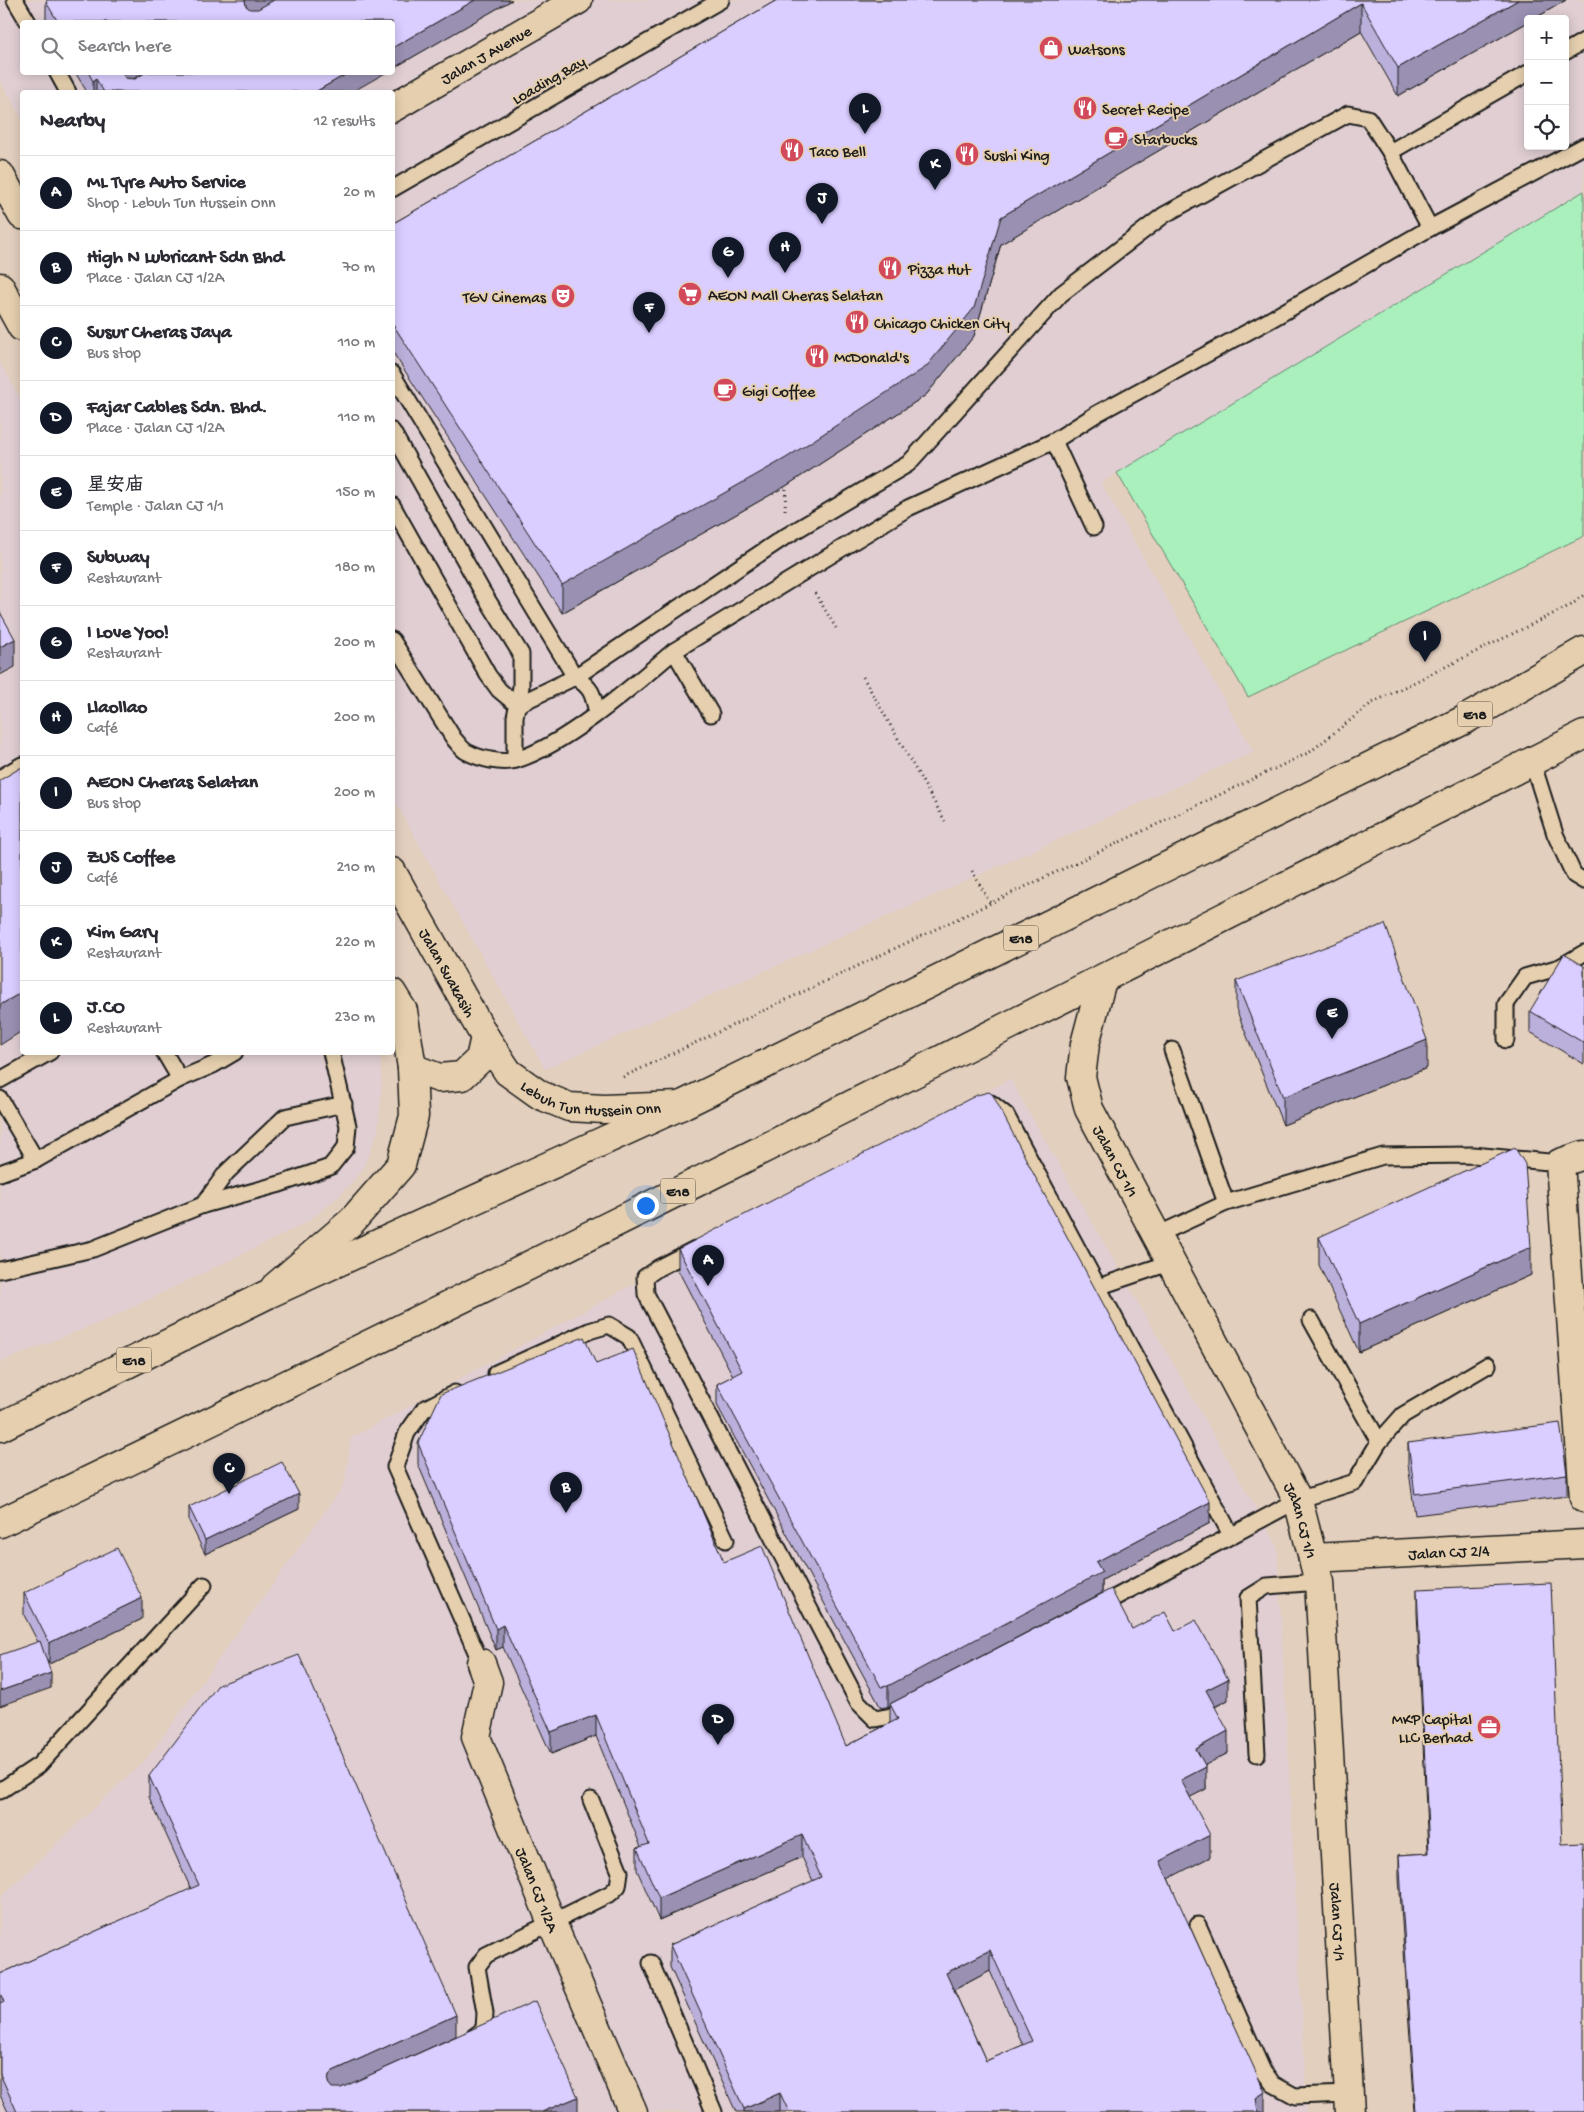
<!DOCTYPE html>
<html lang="en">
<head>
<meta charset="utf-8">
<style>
	:root { --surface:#fff; --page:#f7f7f7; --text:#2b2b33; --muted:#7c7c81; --line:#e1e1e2; --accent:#111827 }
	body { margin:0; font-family:"Gochi Hand","LXGW WenKai TC",sans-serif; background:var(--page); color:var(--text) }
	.controls { position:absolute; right:15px; top:15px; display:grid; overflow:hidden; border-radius:5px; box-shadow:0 2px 12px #0003 }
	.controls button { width:45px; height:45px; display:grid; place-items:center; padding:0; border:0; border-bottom:1px solid var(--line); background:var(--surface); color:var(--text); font:25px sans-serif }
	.you { position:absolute; left:645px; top:1205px; width:18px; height:18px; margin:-12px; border:4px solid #fff; border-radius:50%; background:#1a73e8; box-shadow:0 0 0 8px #1a73e833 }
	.badge { display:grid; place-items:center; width:32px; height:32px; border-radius:50%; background:var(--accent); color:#fff; font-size:16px; font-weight:700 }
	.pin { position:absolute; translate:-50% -41px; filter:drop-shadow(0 1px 2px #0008) }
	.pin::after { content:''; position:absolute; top:26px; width:18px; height:15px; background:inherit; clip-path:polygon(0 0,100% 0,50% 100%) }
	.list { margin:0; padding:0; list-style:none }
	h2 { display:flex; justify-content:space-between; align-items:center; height:65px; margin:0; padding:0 20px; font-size:21px }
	h2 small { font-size:16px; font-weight:400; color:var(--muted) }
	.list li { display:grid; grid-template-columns:32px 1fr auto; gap:15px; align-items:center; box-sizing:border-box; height:75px; padding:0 20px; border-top:1px solid var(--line) }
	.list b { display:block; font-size:19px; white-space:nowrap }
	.list p { margin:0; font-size:16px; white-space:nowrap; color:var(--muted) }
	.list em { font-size:16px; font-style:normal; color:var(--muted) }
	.icon { flex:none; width:28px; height:28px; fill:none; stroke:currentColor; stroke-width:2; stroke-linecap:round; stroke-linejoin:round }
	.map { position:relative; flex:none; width:1584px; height:2112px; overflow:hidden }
	.search { position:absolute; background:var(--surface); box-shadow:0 2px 12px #0003; left:20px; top:20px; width:375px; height:55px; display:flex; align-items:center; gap:12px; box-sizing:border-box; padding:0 18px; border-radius:5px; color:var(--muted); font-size:19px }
	.panel { position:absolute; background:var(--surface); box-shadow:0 2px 12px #0003; left:20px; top:90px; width:375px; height:965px; border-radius:5px }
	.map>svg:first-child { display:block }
	.built { fill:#e0ced2; fill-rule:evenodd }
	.green { fill:#a9f0bd; stroke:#62866c }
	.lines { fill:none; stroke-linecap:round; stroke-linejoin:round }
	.service-casing { stroke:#1c1c1c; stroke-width:19 }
	.minor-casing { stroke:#1c1c1c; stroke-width:31 }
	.secondary-casing { stroke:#1c1c1c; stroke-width:31 }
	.motorway-casing { stroke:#1c1c1c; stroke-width:31 }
	.path { stroke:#1c1c1c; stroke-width:3; stroke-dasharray:1 4; stroke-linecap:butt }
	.service { stroke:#e5cfae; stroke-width:15 }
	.minor { stroke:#e5cfae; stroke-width:28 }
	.secondary { stroke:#e5cfae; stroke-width:28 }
	.motorway { stroke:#e5cfae; stroke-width:28 }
	.wall { fill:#bbb0db; stroke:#1c1c1c; fill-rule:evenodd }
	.shaded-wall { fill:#9990b2; stroke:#1c1c1c }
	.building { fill:#dacdff; stroke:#1c1c1c; fill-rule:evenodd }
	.labels { text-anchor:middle; stroke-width:4; stroke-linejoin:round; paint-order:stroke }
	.shield { fill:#e5cfae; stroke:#585248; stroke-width:1 }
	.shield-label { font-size:15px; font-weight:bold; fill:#1c1c1c }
	.poi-label { font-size:16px; fill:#1c1c1c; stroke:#e5cfae; text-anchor:start }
	.street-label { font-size:16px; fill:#1c1c1c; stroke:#e5cfae }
</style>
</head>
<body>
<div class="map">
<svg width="1584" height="2112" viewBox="0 0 1584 2112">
	<rect width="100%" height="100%" fill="#e3cfbe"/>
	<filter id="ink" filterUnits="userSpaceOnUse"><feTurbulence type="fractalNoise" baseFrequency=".02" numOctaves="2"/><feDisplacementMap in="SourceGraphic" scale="10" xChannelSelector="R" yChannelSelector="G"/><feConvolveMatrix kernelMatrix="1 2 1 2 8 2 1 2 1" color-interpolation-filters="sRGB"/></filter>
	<g filter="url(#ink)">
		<g class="built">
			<path d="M0,0H1584V192L1101,483L1254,752L545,1069L393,798L392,92H22V119L0,80ZM1528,19H1565V146H1528ZM22,22H392V72H22Z"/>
			<path d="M0,362L22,401V1052L380,1053L382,1085L378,1132L362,1171L337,1198L306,1223L106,1320L0,1362Z"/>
			<path d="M1010,1079L1277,1545L1307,2112H0V1898L148,1757L344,1485L351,1438Z"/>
		</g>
		<path class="green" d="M1584,191V536L1248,697L1117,473Z"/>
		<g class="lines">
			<g class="service-casing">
				<g id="service">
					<path d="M15,0L28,22"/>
					<path d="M1565,52L1584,41"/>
					<path d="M57,72L68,92"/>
					<path d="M1390,152L1528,73"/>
					<path d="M392,189L721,0"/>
					<path d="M392,374L575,677C592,688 593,694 597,713"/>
					<path d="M392,431L482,591L521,654V687L515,717V760"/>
					<path d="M1054,441L1094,527"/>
					<path d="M392,505L488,675L499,690L517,705L575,677L783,538L908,464L1061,294L1164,215L1348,114L1368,118L1390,152L1430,228"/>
					<path d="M392,640L454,739C458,743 462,750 467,752C480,759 502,764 516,760C566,745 634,685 674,651L711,714"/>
					<path d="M674,651L908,508L1054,441L1098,413L1268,321L1430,228L1584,146"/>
					<path d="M1532,761L1555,834L1574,875L1584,881"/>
					<path d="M0,778L22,765"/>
					<path d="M1506,1040V1004L1525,977L1560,967L1584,953"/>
					<path d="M164,1052L180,1079"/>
					<path d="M0,1080L50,1052"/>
					<path d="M0,1099L36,1160"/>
					<path d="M984,1104L991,1103L1006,1115L1231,1535"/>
					<path d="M0,1173L36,1160L180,1079L213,1065L235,1052"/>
					<path d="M1226,1203L1383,1156L1473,1155L1560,1163"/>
					<path d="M203,1205L226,1173L285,1117L344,1104"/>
					<path d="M1157,1235L1226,1203L1172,1050"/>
					<path d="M695,1249L658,1268L645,1277L646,1294L858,1702L875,1719L891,1716L907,1708"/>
					<path d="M0,1270L93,1249L203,1205L280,1184L330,1167L346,1147L348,1126L331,1052"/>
					<path d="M1098,1287L1172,1262"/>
					<path d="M1311,1320L1379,1442"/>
					<path d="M496,1373L589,1331L609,1325L629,1337L726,1540"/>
					<path d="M455,1393L424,1409L407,1433L395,1467L481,1663"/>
					<path d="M1097,1607L1298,1500L1355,1482L1379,1442L1403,1415L1488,1365"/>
					<path d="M1257,1754L1248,1598L1267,1586L1319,1582"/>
					<path d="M0,1791L39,1765L204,1585"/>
					<path d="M1198,1925L1262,2069L1273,2084L1295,2096L1348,2094"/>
					<path d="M651,1963L714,2112"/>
					<path d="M472,2038L484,2029L485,2013L477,1967L486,1955L611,1893L618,1886L620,1872L591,1800"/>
				</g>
			</g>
			<g class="minor-casing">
				<g id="minor">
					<path id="s1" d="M392,108L578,0"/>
					<path id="s2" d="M1102,980L1085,1044L1081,1077L1089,1109L1298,1500L1319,1582L1350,2112"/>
					<path d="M1584,1155L1560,1163L1584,1498"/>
					<path id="s3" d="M1313,1558L1584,1544"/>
					<path id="s4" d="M481,1663L488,1682L476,1737L552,1923L633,2112"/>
				</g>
			</g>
			<g class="secondary-casing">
				<g id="secondary">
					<path d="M0,175L22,215"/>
					<path d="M0,287L22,327"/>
					<path id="s5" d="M392,872L485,1037L508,1072L540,1095L569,1107L604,1109L680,1106"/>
					<path d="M412,1068L439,1078L462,1076L480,1059L485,1037"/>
					<path d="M275,1287L352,1221L401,1165L414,1116L412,1068L403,1011L392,993"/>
				</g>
			</g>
			<g class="motorway-casing">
				<g id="motorway">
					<path d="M0,1427L268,1294L680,1106L1464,720L1584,651"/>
					<path d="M0,1523C532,1269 1058,1001 1584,735"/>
				</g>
			</g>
			<g class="path">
				<path d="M785,510L786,486"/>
				<path d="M815,593L836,628"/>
				<path d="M863,677L945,821"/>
				<path d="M972,871L990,903"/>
				<path d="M623,1077L1310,752L1372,703L1571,605L1584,595"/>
			</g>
			<use href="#service" class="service"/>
			<use href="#minor" class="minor"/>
			<use href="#secondary" class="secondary"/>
			<use href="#motorway" class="motorway"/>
		</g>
		<g class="wall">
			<path d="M512,0L392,69V22H46V2Z"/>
			<path d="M777,0H1566L1534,19H1528V22L1398,96L1361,31L1001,244L974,336L926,395L786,486L562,613L392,351V224Z"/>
			<path d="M75,72H145L352,92H87Z"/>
			<path d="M1584,966V1064L1530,1032V1011Z"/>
			<path d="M1236,981L1427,1068L1283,1125L1236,1009Z"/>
			<path d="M1319,1237L1531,1275L1359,1352L1319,1265Z"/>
			<path d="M678,1249L1210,1523L1102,1580V1593L1132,1629L1175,1631L1228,1700L1215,1707L1228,1753L1205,1765L1206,1789L1190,1797L1210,1857L1168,1878L1265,2112H736L670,1967V1945L813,1881L802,1857L659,1920L637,1870V1848L641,1847L596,1736L551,1754L503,1647L496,1650L418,1464V1443L596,1364L724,1562L846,1746L890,1723V1706L881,1708L717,1405V1384L733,1376L678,1270ZM990,1971L1023,2045L986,2061L954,1990Z"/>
			<path d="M1408,1443L1567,1474V1496L1415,1515L1408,1464Z"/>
			<path d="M189,1507L299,1509L205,1554L189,1521Z"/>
			<path d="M1417,1589L1562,1844L1584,2112H1415L1399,1878V1855L1428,1853L1417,1612Z"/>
			<path d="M24,1593L142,1619L49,1664L46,1659L51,1688L38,1642L24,1615Z"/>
			<path d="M149,1776L456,2036L578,2112H8L0,2095V1974L191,1889L149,1797Z"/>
		</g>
		<g class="shaded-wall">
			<path d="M245,0H275L246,17Z"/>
			<path d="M475,0H512L392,69V48Z"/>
			<path d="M1518,0H1566L1534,19H1528V22L1398,96V68Z"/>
			<path d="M1361,3V31L1001,244L974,336L926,395L786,486L562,613V585L1001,217Z"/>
			<path d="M121,72H145L125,84Z"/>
			<path d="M350,72H387L352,92H315Z"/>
			<path d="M96,79V92H93V81Z"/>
			<path d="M15,639V667L0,675V647Z"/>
			<path d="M22,992V1031L0,1045V1005Z"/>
			<path d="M1427,1040V1068L1283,1125V1097Z"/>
			<path d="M1531,1247V1275L1359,1352V1324Z"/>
			<path d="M299,1494V1509L205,1554V1540Z"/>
			<path d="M1210,1502V1523L1102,1580V1593L890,1704V1706L888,1707V1686L1096,1562Z"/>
			<path d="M142,1598V1619L49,1664V1643Z"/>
			<path d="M503,1625V1647L496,1650V1629Z"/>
			<path d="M51,1673V1688L0,1706V1691Z"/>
			<path d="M1228,1679V1700L1206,1711V1690Z"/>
			<path d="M596,1715V1736L551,1754V1732Z"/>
			<path d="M1228,1731V1753L1196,1770V1749Z"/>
			<path d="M1206,1767V1789L1181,1802V1780Z"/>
			<path d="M802,1835V1857L659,1920V1898Z"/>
			<path d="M1210,1835V1857L1160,1883V1861Z"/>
			<path d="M990,1950V1971L946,1994V1973Z"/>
			<path d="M456,2015V2036L333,2092L328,2083L329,2075L333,2071Z"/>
			<path d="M1265,2092V2112H1256V2098Z"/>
			<path d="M780,2093V2112H744V2109Z"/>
			<path d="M578,2097V2112H542Z"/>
		</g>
		<g class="building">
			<path d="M47,0H245L246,6L250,9H258L274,0H475L392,48V22H58L46,2Z"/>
			<path d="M777,0H1518L1398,68L1361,3L1001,217L974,308L926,367L786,458L562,585L392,323V224Z"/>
			<path d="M88,72H122L125,78L135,79L146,72H350L315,92H104L96,79L93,81Z"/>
			<path d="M0,612L15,639L0,647Z"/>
			<path d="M22,767V992L0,1005V780Z"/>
			<path d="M1385,924L1427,1040L1283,1097L1236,981Z"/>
			<path d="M1564,954L1584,966V1043L1530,1011Z"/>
			<path d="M989,1092L993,1095L1043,1192L1210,1502L1096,1562L1102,1572L888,1686L881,1687L717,1384L742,1371L678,1249L977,1095Z"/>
			<path d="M1515,1148L1525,1164L1531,1247L1359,1324L1319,1237Z"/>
			<path d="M584,1337L596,1364L633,1349L724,1562L762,1546L846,1746L898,1719L890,1704L1111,1589L1132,1629L1165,1612L1175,1631L1196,1620L1228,1679L1206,1690L1228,1731L1196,1749L1206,1767L1181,1780L1210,1835L1160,1861L1265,2092L1256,2098L1258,2112H789L780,2093L744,2109L670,1945L821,1877L802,1835L659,1898L637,1848L649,1844L596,1715L551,1732L503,1625L496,1629L418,1443L441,1394ZM990,1950L1032,2041L986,2061L946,1973Z"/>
			<path d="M1560,1423L1567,1474L1415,1494L1408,1443Z"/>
			<path d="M282,1462L299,1494L205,1540L189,1507Z"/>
			<path d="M117,1548L142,1598L49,1643L24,1593Z"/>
			<path d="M1551,1583L1562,1844L1583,1843L1584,1863V2112H1416L1399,1855L1429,1853L1417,1589Z"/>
			<path d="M40,1641L51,1673L0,1691V1655Z"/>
			<path d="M299,1655L456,2015L333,2071L329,2075L328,2083L332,2088H341L535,2001L578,2097L542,2112H17L0,2074V2004L4,2002L0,1993V1974L199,1885L149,1776L218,1685Z"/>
		</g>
	</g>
	<defs>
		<g id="shop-disc" transform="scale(1.25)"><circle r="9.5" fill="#d1495b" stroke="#e5cfae"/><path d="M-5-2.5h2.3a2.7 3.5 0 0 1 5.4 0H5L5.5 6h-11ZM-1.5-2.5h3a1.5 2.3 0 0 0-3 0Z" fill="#fff"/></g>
		<g id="restaurant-disc" transform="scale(1.25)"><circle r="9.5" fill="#d1495b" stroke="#e5cfae"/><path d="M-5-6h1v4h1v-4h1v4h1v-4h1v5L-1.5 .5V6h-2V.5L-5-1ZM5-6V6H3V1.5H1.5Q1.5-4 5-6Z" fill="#fff"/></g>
		<g id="cafe-disc" transform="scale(1.25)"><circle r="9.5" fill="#d1495b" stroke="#e5cfae"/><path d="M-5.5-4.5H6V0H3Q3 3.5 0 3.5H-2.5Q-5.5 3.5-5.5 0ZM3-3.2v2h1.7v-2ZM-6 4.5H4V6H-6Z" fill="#fff"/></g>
		<g id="supermarket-disc" transform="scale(1.25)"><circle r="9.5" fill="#d1495b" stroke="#e5cfae"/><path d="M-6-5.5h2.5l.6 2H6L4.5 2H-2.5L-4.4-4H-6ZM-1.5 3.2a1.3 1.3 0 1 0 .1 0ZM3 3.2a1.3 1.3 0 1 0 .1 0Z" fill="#fff"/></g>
		<g id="theatre-disc" transform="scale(1.25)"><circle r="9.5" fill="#d1495b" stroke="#e5cfae"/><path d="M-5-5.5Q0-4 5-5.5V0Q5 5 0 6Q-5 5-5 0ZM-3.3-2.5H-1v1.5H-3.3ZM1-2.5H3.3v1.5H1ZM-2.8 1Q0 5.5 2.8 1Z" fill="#fff"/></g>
		<g id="office-disc" transform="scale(1.25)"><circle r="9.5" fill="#d1495b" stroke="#e5cfae"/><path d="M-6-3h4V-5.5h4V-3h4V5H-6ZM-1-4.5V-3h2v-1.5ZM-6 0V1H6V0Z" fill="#fff"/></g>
	</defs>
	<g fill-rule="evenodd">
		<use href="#shop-disc" x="1051" y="48"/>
		<use href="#restaurant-disc" x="1085" y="108"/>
		<use href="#cafe-disc" x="1116" y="138"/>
		<use href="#restaurant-disc" x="792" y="150"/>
		<use href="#restaurant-disc" x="967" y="154"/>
		<use href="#restaurant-disc" x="890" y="268"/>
		<use href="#supermarket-disc" x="690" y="294"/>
		<use href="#theatre-disc" x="563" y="296"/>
		<use href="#restaurant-disc" x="857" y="322"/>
		<use href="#restaurant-disc" x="817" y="356"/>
		<use href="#cafe-disc" x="725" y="390"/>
		<use href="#office-disc" x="1489" y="1727"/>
	</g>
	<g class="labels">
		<g class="shield">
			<rect x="1457.5" y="701.5" width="35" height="25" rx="4"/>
			<rect x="1003.5" y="925.5" width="35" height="25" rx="4"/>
			<rect x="660.5" y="1178.5" width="35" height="25" rx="4"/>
			<rect x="116.5" y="1347.5" width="35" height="25" rx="4"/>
		</g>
		<g class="shield-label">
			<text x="1475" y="719">E18</text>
			<text x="1021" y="943">E18</text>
			<text x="678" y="1196">E18</text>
			<text x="134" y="1365">E18</text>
		</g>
		<g class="poi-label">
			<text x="1068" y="54">Watsons</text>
			<text x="1102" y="114">Secret Recipe</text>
			<text x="1134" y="144">Starbucks</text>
			<text x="810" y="156">Taco Bell</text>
			<text x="984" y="160">Sushi King</text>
			<text x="908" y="274">Pizza Hut</text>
			<text x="708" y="300">AEON Mall Cheras Selatan</text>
			<text x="546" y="302" text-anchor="end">TGV Cinemas</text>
			<text x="874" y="328">Chicago Chicken City</text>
			<text x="834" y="362">McDonald's</text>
			<text x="742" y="396">Gigi Coffee</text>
			<text x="1472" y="1724" text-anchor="end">MKP Capital<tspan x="1472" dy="18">LLC Berhad</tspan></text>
		</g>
		<g class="street-label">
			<text dy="6" stroke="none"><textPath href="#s1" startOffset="108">Jalan J Avenue</textPath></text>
			<text transform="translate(548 79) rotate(-30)" y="6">Loading Bay</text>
			<text dy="6" stroke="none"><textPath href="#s5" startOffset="115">Jalan Suakasih</textPath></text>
			<text dy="6" stroke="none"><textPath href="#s5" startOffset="322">Lebuh Tun Hussein Onn</textPath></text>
			<text dy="6" stroke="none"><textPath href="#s2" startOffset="191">Jalan CJ 1/1</textPath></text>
			<text dy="6" stroke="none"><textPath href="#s2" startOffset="596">Jalan CJ 1/1</textPath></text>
			<text dy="6" stroke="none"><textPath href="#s3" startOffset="136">Jalan CJ 2/4</textPath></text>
			<text dy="6" stroke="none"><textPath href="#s4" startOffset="241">Jalan CJ 1/2A</textPath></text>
			<text dy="6" stroke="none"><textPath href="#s2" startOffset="1001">Jalan CJ 1/1</textPath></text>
		</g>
	</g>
</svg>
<div class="controls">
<button>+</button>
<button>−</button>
<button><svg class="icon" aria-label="locate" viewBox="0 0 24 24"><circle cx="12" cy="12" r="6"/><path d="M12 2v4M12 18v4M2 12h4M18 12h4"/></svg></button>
</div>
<div class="you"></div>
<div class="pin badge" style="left:708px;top:1286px">A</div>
<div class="pin badge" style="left:566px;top:1513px">B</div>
<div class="pin badge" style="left:229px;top:1494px">C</div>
<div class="pin badge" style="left:718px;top:1745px">D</div>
<div class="pin badge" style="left:1332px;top:1039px">E</div>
<div class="pin badge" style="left:649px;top:333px">F</div>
<div class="pin badge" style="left:728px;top:278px">G</div>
<div class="pin badge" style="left:785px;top:273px">H</div>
<div class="pin badge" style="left:1425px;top:662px">I</div>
<div class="pin badge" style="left:822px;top:224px">J</div>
<div class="pin badge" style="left:935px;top:190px">K</div>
<div class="pin badge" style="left:865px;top:134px">L</div>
<div class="search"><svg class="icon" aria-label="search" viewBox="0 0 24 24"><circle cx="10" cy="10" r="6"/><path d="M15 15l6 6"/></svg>Search here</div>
<section class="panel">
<h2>Nearby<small>12 results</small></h2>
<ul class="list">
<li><span class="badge">A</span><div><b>ML Tyre Auto Service</b><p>Shop · Lebuh Tun Hussein Onn</p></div><em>20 m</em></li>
<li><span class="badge">B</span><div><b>High N Lubricant Sdn Bhd</b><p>Place · Jalan CJ 1/2A</p></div><em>70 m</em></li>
<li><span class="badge">C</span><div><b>Susur Cheras Jaya</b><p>Bus stop</p></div><em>110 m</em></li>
<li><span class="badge">D</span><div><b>Fajar Cables Sdn. Bhd.</b><p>Place · Jalan CJ 1/2A</p></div><em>110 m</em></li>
<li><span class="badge">E</span><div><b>星安庙</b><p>Temple · Jalan CJ 1/1</p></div><em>150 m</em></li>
<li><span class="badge">F</span><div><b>Subway</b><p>Restaurant</p></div><em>180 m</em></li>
<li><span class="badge">G</span><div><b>I Love Yoo!</b><p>Restaurant</p></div><em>200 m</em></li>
<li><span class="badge">H</span><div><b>Llaollao</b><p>Café</p></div><em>200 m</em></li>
<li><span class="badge">I</span><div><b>AEON Cheras Selatan</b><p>Bus stop</p></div><em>200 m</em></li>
<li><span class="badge">J</span><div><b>ZUS Coffee</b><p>Café</p></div><em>210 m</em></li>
<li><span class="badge">K</span><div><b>Kim Gary</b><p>Restaurant</p></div><em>220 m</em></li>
<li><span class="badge">L</span><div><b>J.CO</b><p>Restaurant</p></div><em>230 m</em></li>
</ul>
</section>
</div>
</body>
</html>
